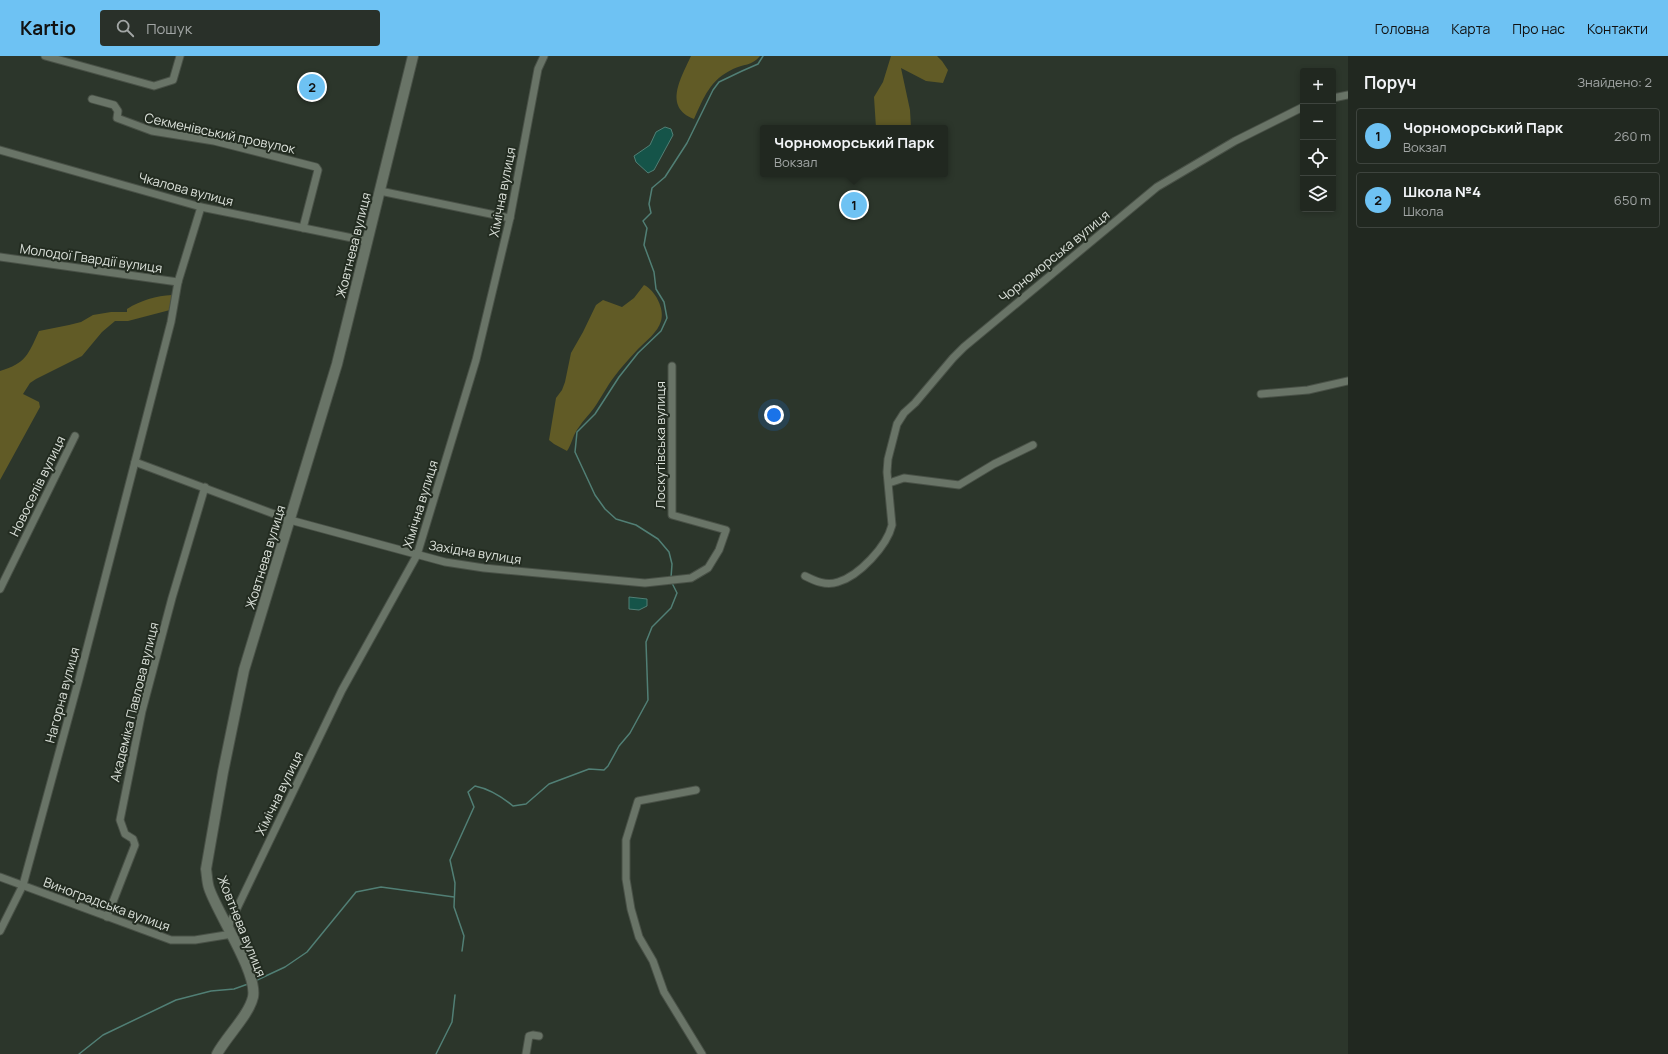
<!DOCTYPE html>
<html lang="uk">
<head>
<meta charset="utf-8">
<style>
	:root { --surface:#212820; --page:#293029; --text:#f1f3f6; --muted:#a2a6a5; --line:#3e443e; --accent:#6ec2f3 }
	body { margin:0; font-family:Manrope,sans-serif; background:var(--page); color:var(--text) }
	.controls { position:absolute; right:12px; top:12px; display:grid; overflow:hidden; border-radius:4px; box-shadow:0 2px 6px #0003 }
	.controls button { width:36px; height:36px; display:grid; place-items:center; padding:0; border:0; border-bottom:1px solid var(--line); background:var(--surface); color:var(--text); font:20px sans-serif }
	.you { position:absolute; left:774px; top:359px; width:14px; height:14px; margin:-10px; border:3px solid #fff; border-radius:50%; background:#1a73e8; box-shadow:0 0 0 6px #1a73e833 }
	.badge { display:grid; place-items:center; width:26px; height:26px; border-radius:50%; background:var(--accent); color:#111; font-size:13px; font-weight:700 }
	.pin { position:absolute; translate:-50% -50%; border:2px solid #fff; box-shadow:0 1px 4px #0006 }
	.popup { position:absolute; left:760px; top:69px; width:188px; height:52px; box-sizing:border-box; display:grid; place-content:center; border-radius:4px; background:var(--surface); filter:drop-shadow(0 1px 3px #0005); font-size:13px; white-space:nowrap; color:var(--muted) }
	.popup b { font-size:15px; color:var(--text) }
	.popup::after { content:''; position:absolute; left:50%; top:100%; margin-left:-8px; border:8px solid transparent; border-top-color:var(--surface) }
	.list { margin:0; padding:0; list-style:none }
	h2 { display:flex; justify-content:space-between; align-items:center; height:52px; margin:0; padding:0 16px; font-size:17px }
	h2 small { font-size:13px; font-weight:400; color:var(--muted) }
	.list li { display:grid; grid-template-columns:26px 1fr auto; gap:12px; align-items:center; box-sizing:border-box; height:56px; margin:0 8px 8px; padding:0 8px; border:1px solid var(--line); border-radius:4px }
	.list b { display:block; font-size:15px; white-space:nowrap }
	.list p { margin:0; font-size:13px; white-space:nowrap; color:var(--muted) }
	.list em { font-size:13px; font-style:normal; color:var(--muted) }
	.icon { flex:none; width:22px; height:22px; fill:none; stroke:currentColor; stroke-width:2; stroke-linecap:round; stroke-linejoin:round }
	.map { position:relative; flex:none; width:1348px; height:998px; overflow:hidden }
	header { display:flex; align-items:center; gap:24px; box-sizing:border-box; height:56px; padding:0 20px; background:var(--accent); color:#111 }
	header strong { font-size:19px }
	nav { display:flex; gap:22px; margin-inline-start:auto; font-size:14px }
	.search { width:280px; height:36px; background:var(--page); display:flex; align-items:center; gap:10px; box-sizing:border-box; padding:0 14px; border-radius:4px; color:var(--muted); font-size:15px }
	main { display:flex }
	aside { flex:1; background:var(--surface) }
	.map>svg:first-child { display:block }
	.green { fill:#615b26 }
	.water { fill:#155449; stroke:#517f75 }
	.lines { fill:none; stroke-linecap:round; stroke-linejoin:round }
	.stream { stroke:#517f75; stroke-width:1.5 }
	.minor-casing { stroke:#495147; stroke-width:9 }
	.secondary-casing { stroke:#495147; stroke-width:12 }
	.minor { stroke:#697467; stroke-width:7 }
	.secondary { stroke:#697467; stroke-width:10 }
	.labels { text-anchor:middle; stroke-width:4; stroke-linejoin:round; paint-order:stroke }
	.street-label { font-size:13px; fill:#dce2db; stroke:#232c21 }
</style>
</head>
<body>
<header>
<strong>Kartio</strong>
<div class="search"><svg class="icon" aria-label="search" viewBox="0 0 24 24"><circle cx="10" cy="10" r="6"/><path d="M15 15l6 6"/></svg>Пошук</div>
<nav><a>Головна</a><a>Карта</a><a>Про нас</a><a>Контакти</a></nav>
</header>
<main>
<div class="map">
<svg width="1348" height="998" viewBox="0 0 1348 998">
	<rect width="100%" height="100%" fill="#2c362b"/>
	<g class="green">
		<path d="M691,0H760C752,10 743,8 733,13C710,24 704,41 694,63C663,51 681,22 691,0Z"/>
		<path d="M891,0H937L942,5L948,14L943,27L926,25L901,12L910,54L911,72H876L874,41L883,26Z"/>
		<path d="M644,229C655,234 665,253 661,265C658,276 646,285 638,293C630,302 621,311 614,321C607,330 601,342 594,352C590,358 583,364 579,371C573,378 572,388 567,395L554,388L549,384L556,342L562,334L565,326L571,297L583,276L596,249L603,244L622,251L634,242Z"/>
		<path d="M172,239L170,254L128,265H115L102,276L82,300L36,323L30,327L23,338L39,346L40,351L0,424V315C26,307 28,299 39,275L69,269L81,266L93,259L111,256H127V253C141,244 156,240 172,239Z"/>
	</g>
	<g class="water">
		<path d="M665,71L671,73L673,79L654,114L648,117L636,106L634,100L650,89L656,76Z"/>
		<path d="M629,541L647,543V550L639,554L629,553Z"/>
	</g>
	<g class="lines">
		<g class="stream">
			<path d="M671,522L672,508L669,496L658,483L636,469L616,463L605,453L595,439L575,396L577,376L595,358L619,321L638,297L661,275L667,262L664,246L656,233L654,216L644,189L647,172L643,165L651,157L649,148L652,132L665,121L687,87L713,34L719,26L742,15L758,8L763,0"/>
			<path d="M462,895L464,880L454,851L455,827L450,804L474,751L468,736L475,730C490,733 501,740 513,750L526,748L549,728L589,713L604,714L608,710L619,690L630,677L648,644L646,586L652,571L671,552L677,537L672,527"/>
			<path d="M255,925L285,911L307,896L356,836L381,831L454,841"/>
			<path d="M79,998L103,979L176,944L211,935L234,933L248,928"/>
			<path d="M436,998L452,966L455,939"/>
		</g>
		<g class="minor-casing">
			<g id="minor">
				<path d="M45,0L154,30L173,24L180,0"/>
				<path d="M1333,42L1348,39"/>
				<path d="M92,43L114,49L118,55L117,62L152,75L214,85L316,111L318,114L303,172"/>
				<path d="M0,94L201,151L367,185"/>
				<path d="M380,135L510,162"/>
				<path d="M0,201L178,226"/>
				<path d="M1261,338L1308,334L1348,325"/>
				<path d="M135,406L290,464L445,506L484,512L645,527L691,522L708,512L719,494L726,474L672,459V310"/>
				<path d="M889,427L904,422L959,429L994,408L1033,389"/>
				<path d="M805,520C815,525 826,530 838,526C859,520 887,490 892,469L887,416L888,403L897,368L904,357L915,347L953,302L964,291L1157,131L1235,85L1303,51"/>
				<path d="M0,533L75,380"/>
				<path d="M696,734L638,745L626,784V823L631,853L639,881L653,905L664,936L702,998"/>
				<path d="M0,821L171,884H195L232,878"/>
				<path d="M107,861L135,789L133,783L125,778L120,764L142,655L172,542L205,431"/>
				<path d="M228,871L342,634L417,499L476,304L510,162L538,13L544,0"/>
				<path d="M0,875L23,829L79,623L171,266L178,226L201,151"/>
				<path d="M526,998L529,980L533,979L539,980"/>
			</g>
		</g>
		<g class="secondary-casing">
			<path id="secondary" d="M217,998C226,981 249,959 253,941C258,917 217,857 209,832C207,826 207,819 206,813L223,716L244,614L337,308L413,0"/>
		</g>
		<use href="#minor" class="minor"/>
		<use href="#secondary" class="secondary"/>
	</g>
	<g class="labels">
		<g class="street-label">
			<text transform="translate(220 77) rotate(12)" y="5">Секменівський провулок</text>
			<text transform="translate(186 133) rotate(15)" y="5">Чкалова вулиця</text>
			<text transform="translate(502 136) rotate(-79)" y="5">Хімічна вулиця</text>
			<text transform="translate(353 189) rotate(-76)" y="5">Жовтнева вулиця</text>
			<text transform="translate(1054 200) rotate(-39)" y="5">Чорноморська вулиця</text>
			<text transform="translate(91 202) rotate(8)" y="5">Молодої Гвардії вулиця</text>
			<text transform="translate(660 389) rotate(-90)" y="5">Лоскутівська вулиця</text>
			<text transform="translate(37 430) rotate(-64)" y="5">Новоселів вулиця</text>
			<text transform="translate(420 448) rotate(-73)" y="5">Хімічна вулиця</text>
			<text transform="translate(475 496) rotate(9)" y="5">Західна вулиця</text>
			<text transform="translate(265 501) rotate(-73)" y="5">Жовтнева вулиця</text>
			<text transform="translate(62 639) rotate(-75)" y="5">Нагорна вулиця</text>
			<text transform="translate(134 646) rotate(-76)" y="5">Академіка Павлова вулиця</text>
			<text transform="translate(279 737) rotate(-64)" y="5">Хімічна вулиця</text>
			<text transform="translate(107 848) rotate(20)" y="5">Виноградська вулиця</text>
			<text transform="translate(242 870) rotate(68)" y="5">Жовтнева вулиця</text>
		</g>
	</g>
</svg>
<div class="controls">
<button>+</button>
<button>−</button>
<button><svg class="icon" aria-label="locate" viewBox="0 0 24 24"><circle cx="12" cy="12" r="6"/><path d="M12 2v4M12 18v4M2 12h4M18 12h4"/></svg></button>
<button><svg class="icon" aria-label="layers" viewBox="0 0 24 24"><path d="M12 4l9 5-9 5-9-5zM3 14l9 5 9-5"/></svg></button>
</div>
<div class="you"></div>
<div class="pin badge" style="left:854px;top:149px">1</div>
<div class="popup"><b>Чорноморський Парк</b>Вокзал</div>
<div class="pin badge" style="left:312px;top:31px">2</div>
</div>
<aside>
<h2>Поруч<small>Знайдено: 2</small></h2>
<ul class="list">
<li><span class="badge">1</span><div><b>Чорноморський Парк</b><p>Вокзал</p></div><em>260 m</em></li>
<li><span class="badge">2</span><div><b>Школа №4</b><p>Школа</p></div><em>650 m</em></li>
</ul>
</aside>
</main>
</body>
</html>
